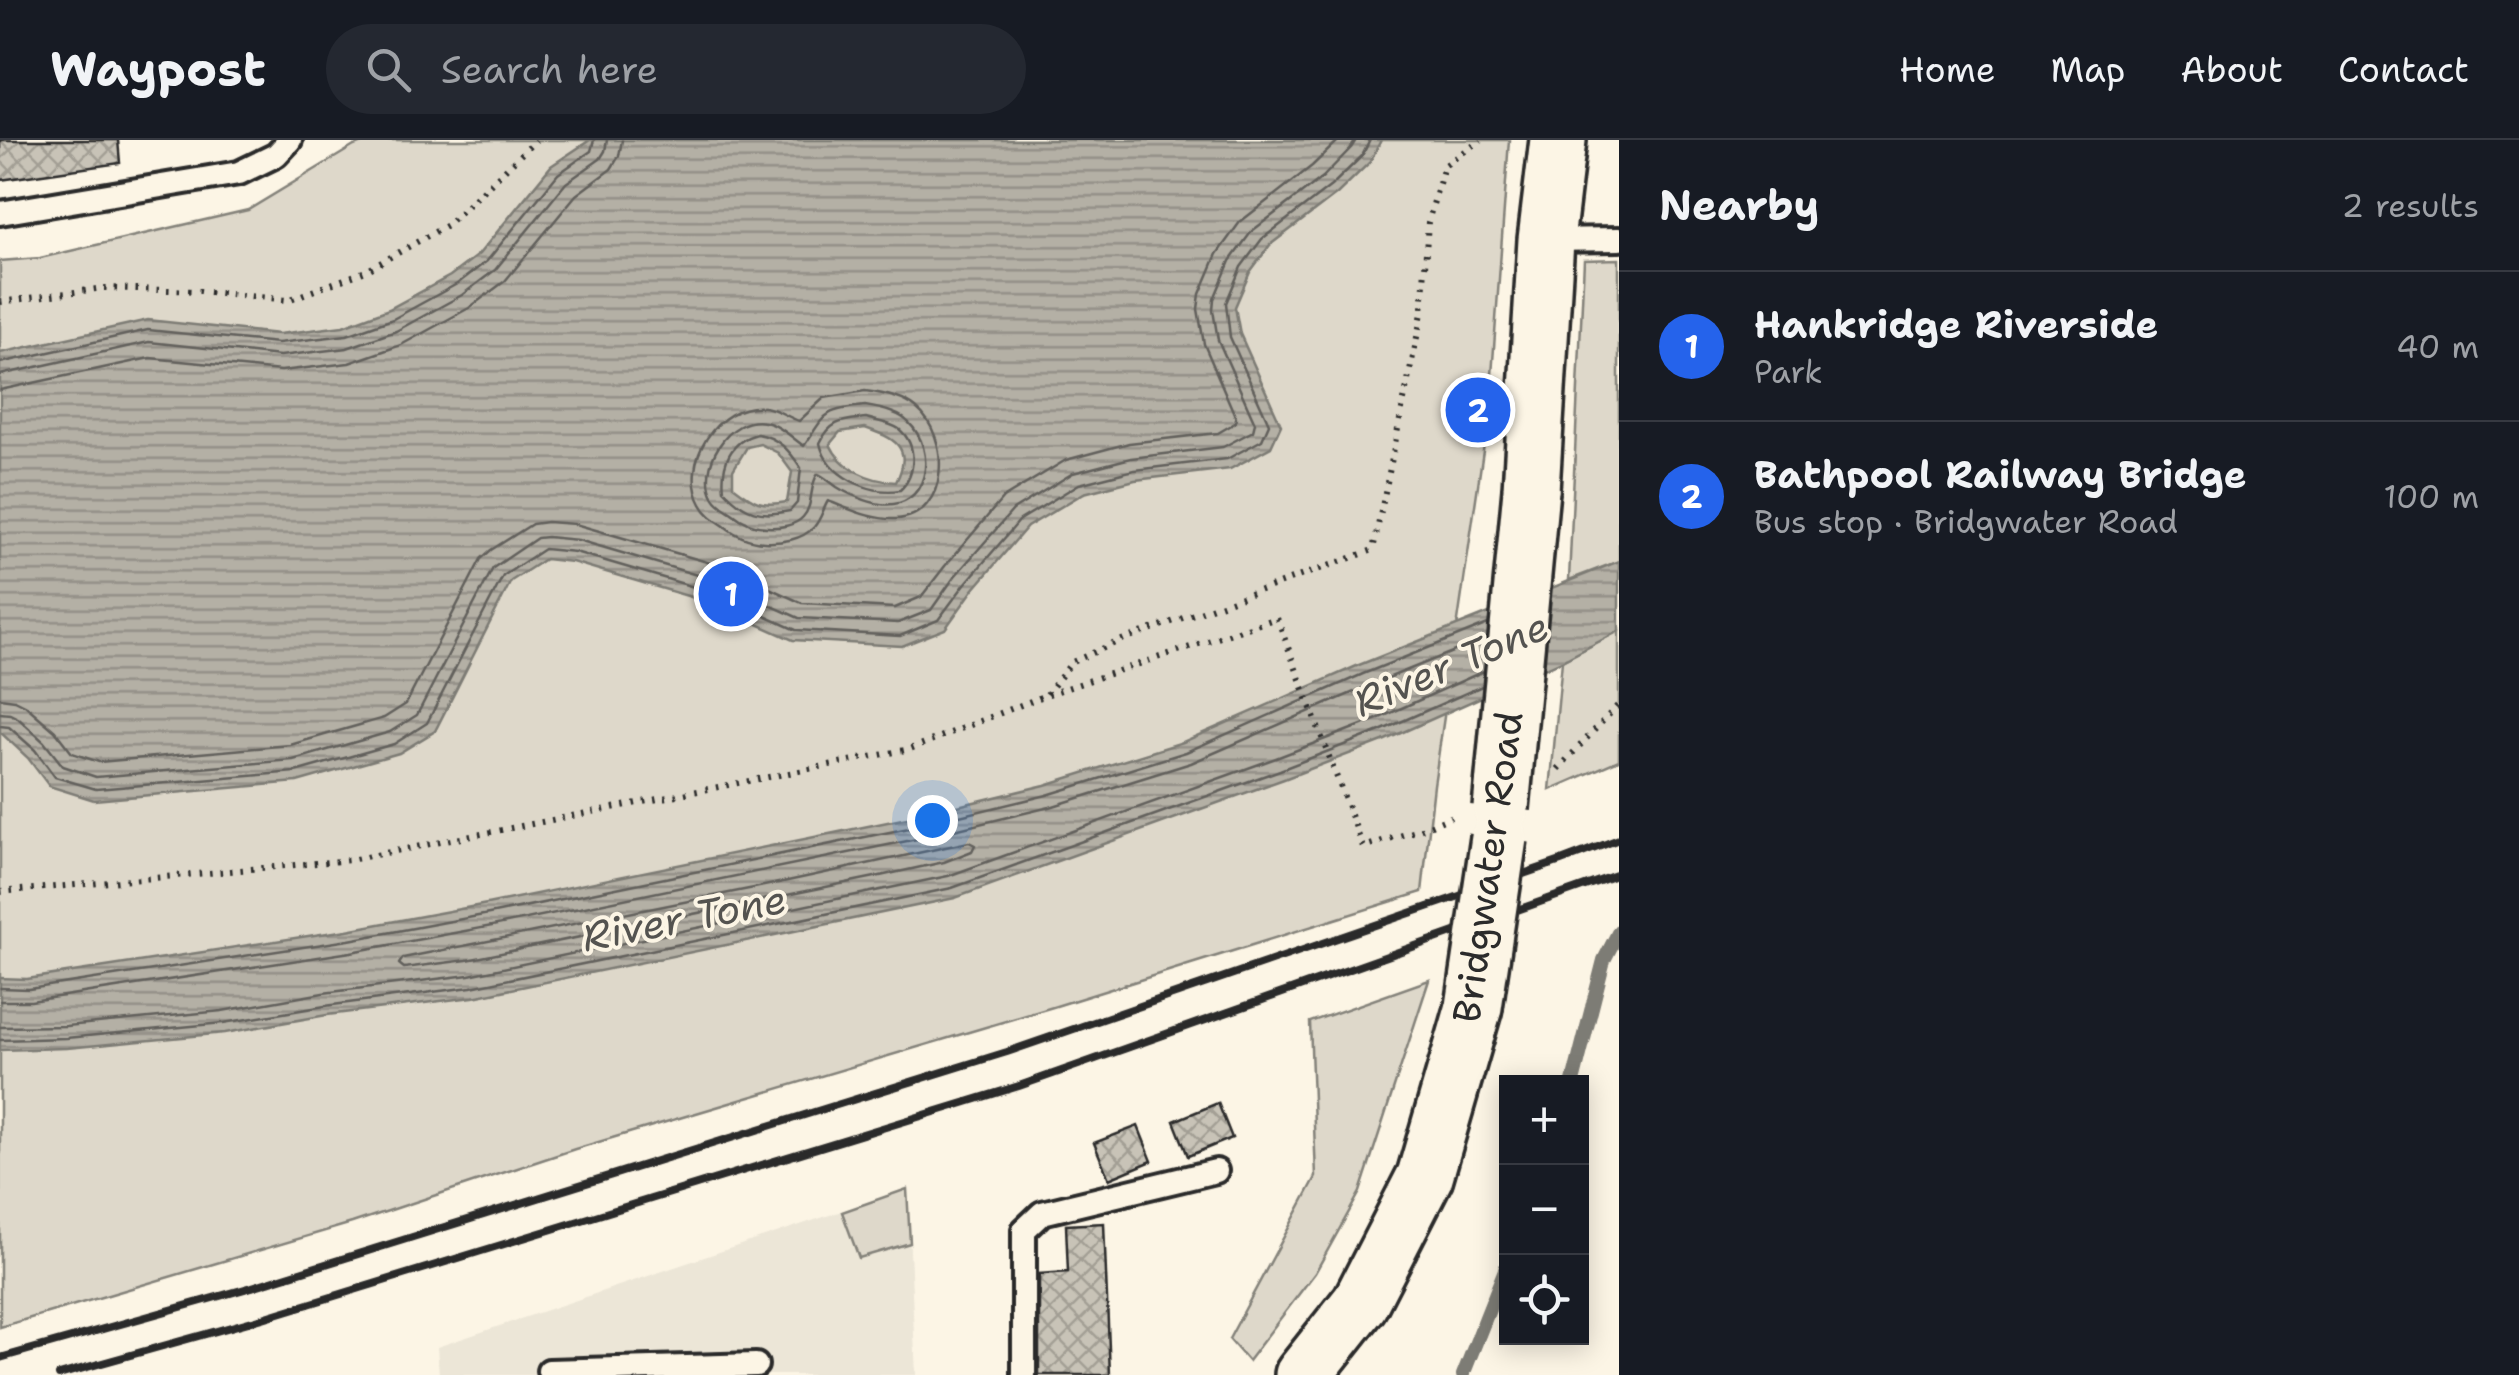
<!DOCTYPE html>
<html lang="en">
<head>
<meta charset="utf-8">
<style>
	:root { --surface:#171b24; --page:#242831; --text:#f1f3f6; --muted:#9ea1a6; --line:#363941; --accent:#2563eb }
	body { margin:0; font-family:"Shantell Sans",sans-serif; background:var(--page); color:var(--text) }
	.controls { position:absolute; right:30px; bottom:30px; display:grid; overflow:hidden; border-radius:0px; box-shadow:0 5px 25px #0003 }
	.controls button { width:90px; height:90px; display:grid; place-items:center; padding:0; border:0; border-bottom:2px solid var(--line); background:var(--surface); color:var(--text); font:50px sans-serif }
	.you { position:absolute; left:932px; top:680px; width:35px; height:35px; margin:-25px; border:8px solid #fff; border-radius:50%; background:#1a73e8; box-shadow:0 0 0 15px #1a73e833 }
	.badge { display:grid; place-items:center; width:65px; height:65px; border-radius:50%; background:var(--accent); color:#fff; font-size:32px; font-weight:700 }
	.pin { position:absolute; translate:-50% -50%; border:5px solid #fff; box-shadow:0 2px 10px #0006 }
	.list { margin:0; padding:0; list-style:none }
	h2 { display:flex; justify-content:space-between; align-items:center; height:130px; margin:0; padding:0 40px; font-size:42px }
	h2 small { font-size:32px; font-weight:400; color:var(--muted) }
	.list li { display:grid; grid-template-columns:65px 1fr auto; gap:30px; align-items:center; box-sizing:border-box; height:150px; padding:0 40px; border-top:2px solid var(--line) }
	.list b { display:block; font-size:38px; white-space:nowrap }
	.list p { margin:0; font-size:32px; white-space:nowrap; color:var(--muted) }
	.list em { font-size:32px; font-style:normal; color:var(--muted) }
	.icon { flex:none; width:55px; height:55px; fill:none; stroke:currentColor; stroke-width:2; stroke-linecap:round; stroke-linejoin:round }
	.map { position:relative; flex:none; width:1619px; height:1235px; overflow:hidden }
	header { display:flex; align-items:center; gap:60px; box-sizing:border-box; height:140px; padding:0 50px; background:var(--surface); border-bottom:2px solid var(--line) }
	header strong { font-size:48px }
	nav { display:flex; gap:55px; margin-inline-start:auto; font-size:35px }
	.search { width:700px; height:90px; background:var(--page); display:flex; align-items:center; gap:25px; box-sizing:border-box; padding:0 35px; border-radius:55px; color:var(--muted); font-size:38px }
	main { display:flex }
	aside { flex:1; background:var(--surface) }
	.map>svg:first-child { display:block }
	.built { fill:#ece6d7 }
	.green { fill:#ded8ca; stroke:#84827a; stroke-width:2.5 }
	.water { fill:url(#water-rules); stroke:#7d7b74; stroke-width:2.5; fill-rule:evenodd }
	.lines { fill:none; stroke-linecap:round; stroke-linejoin:round }
	.shore { stroke:#62605c; stroke-width:2.5 }
	.stream { stroke:#7d7b74; stroke-width:14 }
	.building { fill:url(#building-cross-hatch); stroke:#2b2b2b; stroke-width:2.5 }
	.service-casing { stroke:#2b2b2b; stroke-width:30 }
	.primary-casing { stroke:#2b2b2b; stroke-width:62 }
	.path { stroke:#2b2b2b; stroke-width:6; stroke-dasharray:2.5 8; stroke-linecap:butt }
	.service { stroke:#fcf5e5; stroke-width:22 }
	.primary { stroke:#fcf5e5; stroke-width:55 }
	.rail { stroke:#2b2b2b; stroke-width:8 }
	.primary-bridge-casing { stroke:#2b2b2b; stroke-width:62; stroke-linecap:butt }
	.primary-bridge { stroke:#fcf5e5; stroke-width:55 }
	.labels { text-anchor:middle; stroke-width:8; stroke-linejoin:round; paint-order:stroke }
	.street-label { font-size:38px; fill:#2b2b2b; stroke:#fcf5e5 }
	.water-label { font-size:40px; font-style:italic; fill:#545350; stroke:#fcf5e5 }
</style>
</head>
<body>
<header>
<strong>Waypost</strong>
<div class="search"><svg class="icon" aria-label="search" viewBox="0 0 24 24"><circle cx="10" cy="10" r="6"/><path d="M15 15l6 6"/></svg>Search here</div>
<nav><a>Home</a><a>Map</a><a>About</a><a>Contact</a></nav>
</header>
<main>
<div class="map">
<svg width="1619" height="1235" viewBox="0 0 1619 1235">
	<defs>
		<pattern id="water-rules" width="6" height="5" patternUnits="userSpaceOnUse" patternTransform="scale(2.5)"><rect width="6" height="5" fill="#b4b0a5"/><path d="M0 2.5h6" fill="none" stroke="#938f87"/></pattern>
		<pattern id="building-cross-hatch" width="8" height="8" patternUnits="userSpaceOnUse" patternTransform="scale(2.5)"><rect width="8" height="8" fill="#c8c3b7"/><path d="M0 0l8 8M0 8l8-8" fill="none" stroke="#a39f95"/></pattern>
	</defs>
	<rect width="100%" height="100%" fill="#fcf5e5"/>
	<filter id="ink" filterUnits="userSpaceOnUse"><feTurbulence type="fractalNoise" baseFrequency=".01" numOctaves="2"/><feDisplacementMap in="SourceGraphic" scale="20" xChannelSelector="R" yChannelSelector="G"/><feConvolveMatrix kernelMatrix="1 2 1 2 8 2 1 2 1" color-interpolation-filters="sRGB"/></filter>
	<g filter="url(#ink)">
		<path class="built" d="M907,1049L916,1235H439L437,1207Z"/>
		<g class="green">
			<path d="M369,0H1509L1490,263L1434,645L1422,752L1053,867L575,1009L352,1083L0,1187V121L40,118L248,70L354,6Z"/>
			<path d="M1619,119V421L1569,440L1584,120Z"/>
			<path d="M1619,491V620L1550,650L1562,521Z"/>
			<path d="M1429,840L1360,1052L1315,1133L1248,1221L1229,1199L1316,1037L1310,882Z"/>
			<path d="M907,1049L910,1103L859,1118L842,1072Z"/>
		</g>
		<g class="water">
			<path d="M590,0H1381L1370,22L1337,54L1270,105L1250,132L1235,167L1240,194L1281,285L1271,307L1230,329L1135,340L1084,353L1027,387L973,450L945,489L902,506L793,500L708,462L572,422L545,419L511,441L435,591L399,613L297,642L94,660L49,646L28,618L0,592V213L148,180L279,194L343,186L389,169L450,136L479,114L551,26ZM865,288C894,298 914,307 896,342C870,341 841,329 830,304L840,292ZM760,304L778,313L792,332L787,362C760,367 754,362 733,346V330L747,307Z"/>
			<path d="M1619,421V491L1562,521L1383,601L1284,639L955,758L473,857L327,875L225,893L67,908L0,910V838L27,839L347,790L487,764L912,677L1045,645L1183,602L1359,525Z"/>
		</g>
		<g class="lines">
			<g class="shore">
				<path d="M0,223L148,190L278,203L347,195L393,179L457,144L487,121L558,34L591,11L594,0"/>
				<path d="M0,235L149,202L280,216L347,208L396,191L462,155L495,130L566,43L600,19L605,11L607,0"/>
				<path d="M0,250L150,218L281,231L349,223L401,205L469,168L505,141L576,55L611,29L619,16L622,0"/>
				<path d="M865,251C881,253 904,258 916,268C951,296 950,376 896,379C871,380 850,369 828,361C823,369 821,379 814,387C802,400 781,403 764,402C747,401 736,395 723,385C714,379 706,374 701,364C679,324 717,262 764,267C776,268 787,277 799,281L824,258Z"/>
				<path d="M865,266C878,268 899,272 908,282C938,310 929,371 880,364C867,362 848,354 837,347C830,342 825,337 818,334C809,345 814,365 803,377C795,386 779,388 767,387C753,387 743,382 732,373C726,369 718,365 714,358C696,328 729,274 765,282C780,285 792,298 804,306C826,274 822,270 865,266Z"/>
				<path d="M866,278C875,281 891,283 899,289C918,305 916,335 900,350C869,355 827,336 820,303C831,280 843,281 866,278Z"/>
				<path d="M757,294C778,297 790,311 801,328L797,363L790,371C760,377 745,373 724,350C721,324 730,301 757,294Z"/>
				<path d="M0,558L15,560L25,565L55,591L72,613L99,622L290,605L384,578L406,564L481,419L491,410L532,384L547,382L575,384L721,426L802,463L895,468L921,457L945,426L1003,358L1066,320L1129,303L1218,293L1235,283L1236,278L1204,204L1198,169L1200,154L1217,114L1240,82L1312,26L1339,0"/>
				<path d="M0,573L10,574L18,578L44,602L63,626L96,637L293,620L390,592L417,575L493,428L537,398L547,397L578,400L714,440L799,478L898,483L931,470L955,436L1013,370L1073,333L1131,318L1223,307L1253,291L1255,283L1218,200L1213,170L1214,159L1230,121L1252,91L1323,37L1351,8L1356,0"/>
				<path d="M0,586L9,587L35,610L55,637L96,649L295,632L394,604L427,583L503,436L544,409L575,412L711,452L796,490L900,496L938,480L965,444L1020,380L1079,344L1134,330L1227,319L1262,300L1269,284L1230,197L1226,163L1241,127L1262,99L1331,46L1362,16L1370,0"/>
				<path d="M969,702L975,705L972,711L944,722L880,736L467,820L404,828L399,824L403,818L769,745Z"/>
				<path d="M0,848L29,849L349,800L489,774L914,687L1047,655L1186,612L1363,534L1488,484"/>
				<path d="M0,861H31L351,812L492,786L917,699L1050,667L1191,623L1368,546L1487,498"/>
				<path d="M0,887L66,886L222,871L323,853L469,835L948,736L1276,618L1375,580L1484,531"/>
				<path d="M0,900L66,898L223,883L325,866L471,847L952,748L1280,630L1380,591L1482,546"/>
			</g>
			<g class="stream">
				<path d="M1573,942L1604,820L1619,791"/>
				<path d="M1463,1235L1506,1127"/>
			</g>
		</g>
		<g class="building">
			<path d="M0,0H118L120,23L0,40Z"/>
			<path d="M1218,963L1232,998L1188,1016L1174,981Z"/>
			<path d="M1138,986L1152,1021L1109,1039L1094,1003Z"/>
			<path d="M1104,1083L1110,1235H1039V1134L1068,1132L1066,1085Z"/>
		</g>
		<g class="lines">
			<g class="service-casing">
				<g id="service">
					<path d="M0,73L239,33L276,15L290,0"/>
					<path d="M1546,100L1619,99"/>
					<path d="M549,1231L756,1225"/>
					<path d="M1024,1235V1090L1042,1073L1216,1031"/>
				</g>
			</g>
			<g class="primary-casing">
				<g id="primary">
					<path d="M1531,350L1546,100L1558,0"/>
					<path d="M1303,1235L1360,1163L1425,1036L1474,867"/>
				</g>
			</g>
			<g class="path">
				<path d="M0,162L104,148L200,151L288,160L366,131L447,85L536,0"/>
				<path d="M1047,554L1072,522L1124,499L1373,410L1422,173L1428,82L1444,26L1481,0"/>
				<path d="M1558,629L1619,564"/>
				<path d="M0,752L350,720L910,609L1046,555L1277,478L1363,707L1419,690L1451,677"/>
			</g>
			<use href="#service" class="service"/>
			<use href="#primary" class="primary"/>
			<g class="rail">
				<path d="M0,1218L252,1147L1007,912L1561,721L1619,699"/>
				<path d="M59,1235L263,1178L1019,946L1619,734"/>
			</g>
			<g class="primary-bridge-casing">
				<g id="primary-bridge">
					<path d="M1501,668L1531,350"/>
					<path d="M1474,867L1499,698"/>
				</g>
			</g>
			<use href="#primary-bridge" class="primary-bridge"/>
		</g>
	</g>
	<g class="labels">
		<g class="street-label">
			<text transform="translate(1488 727) rotate(-82)" y="13">Bridgwater Road</text>
		</g>
		<g class="water-label">
			<text transform="translate(1451 524) rotate(-23)" y="14">River Tone</text>
			<text transform="translate(684 778) rotate(-11)" y="14">River Tone</text>
		</g>
	</g>
</svg>
<div class="controls">
<button>+</button>
<button>−</button>
<button><svg class="icon" aria-label="locate" viewBox="0 0 24 24"><circle cx="12" cy="12" r="6"/><path d="M12 2v4M12 18v4M2 12h4M18 12h4"/></svg></button>
</div>
<div class="you"></div>
<div class="pin badge" style="left:731px;top:454px">1</div>
<div class="pin badge" style="left:1478px;top:270px">2</div>
</div>
<aside>
<h2>Nearby<small>2 results</small></h2>
<ul class="list">
<li><span class="badge">1</span><div><b>Hankridge Riverside</b><p>Park</p></div><em>40 m</em></li>
<li><span class="badge">2</span><div><b>Bathpool Railway Bridge</b><p>Bus stop · Bridgwater Road</p></div><em>100 m</em></li>
</ul>
</aside>
</main>
</body>
</html>
